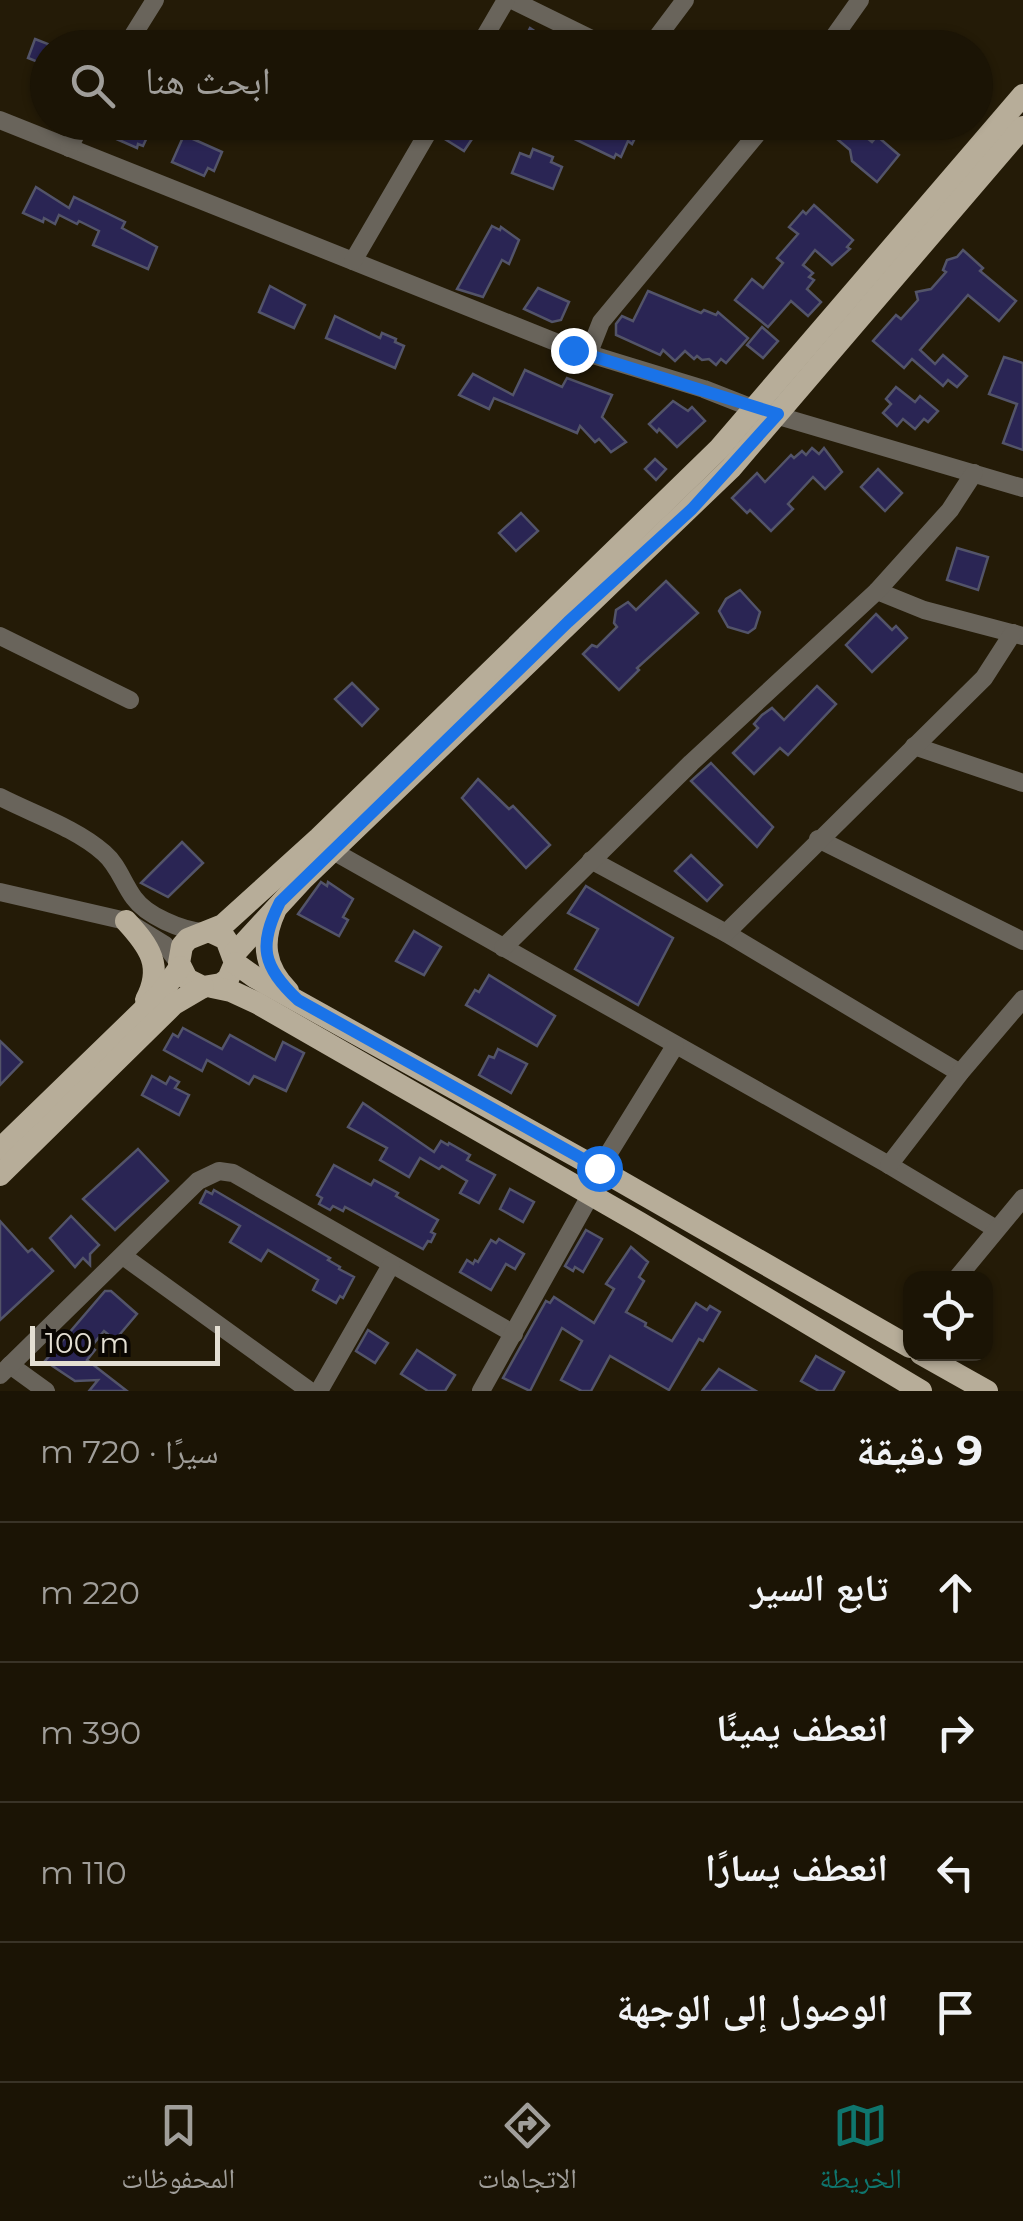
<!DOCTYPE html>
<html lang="ar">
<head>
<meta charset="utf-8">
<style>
	:root { --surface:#1b1405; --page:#282113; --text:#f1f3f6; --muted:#a09e9a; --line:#393327; --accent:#0f766e }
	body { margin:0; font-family:Montserrat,"Noto Naskh Arabic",sans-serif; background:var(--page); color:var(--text); direction:rtl }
	.controls { position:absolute; right:30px; bottom:30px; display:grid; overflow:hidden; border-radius:20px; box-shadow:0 2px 8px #0004 }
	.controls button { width:90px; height:90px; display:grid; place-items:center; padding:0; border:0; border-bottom:2px solid var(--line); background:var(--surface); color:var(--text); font:50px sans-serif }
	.scale { position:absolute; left:30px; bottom:25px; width:190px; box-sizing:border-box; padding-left:10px; border:5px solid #e4dfd3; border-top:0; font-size:28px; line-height:35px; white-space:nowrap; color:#e4dfd3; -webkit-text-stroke:8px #0a0602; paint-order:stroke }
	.stop { position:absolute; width:30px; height:30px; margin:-22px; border:8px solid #1a73e8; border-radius:50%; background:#fff }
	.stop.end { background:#1a73e8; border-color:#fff; box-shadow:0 2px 10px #0008 }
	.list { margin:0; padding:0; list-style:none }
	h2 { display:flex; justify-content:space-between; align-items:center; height:130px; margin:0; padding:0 40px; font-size:42px }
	h2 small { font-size:32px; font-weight:400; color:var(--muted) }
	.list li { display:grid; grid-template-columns:65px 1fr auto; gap:30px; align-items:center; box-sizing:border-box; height:140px; padding:0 40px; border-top:2px solid var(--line) }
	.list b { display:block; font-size:38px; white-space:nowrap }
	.list em { font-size:32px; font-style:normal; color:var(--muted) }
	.icon { flex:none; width:55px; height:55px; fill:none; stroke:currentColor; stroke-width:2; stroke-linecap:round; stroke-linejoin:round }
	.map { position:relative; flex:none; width:1023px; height:1391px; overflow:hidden; direction:ltr }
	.search { position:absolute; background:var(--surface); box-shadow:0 2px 8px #0004; left:30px; right:30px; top:30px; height:110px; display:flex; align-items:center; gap:25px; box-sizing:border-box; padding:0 35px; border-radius:55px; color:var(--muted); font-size:38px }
	.sheet { height:690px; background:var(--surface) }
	nav { display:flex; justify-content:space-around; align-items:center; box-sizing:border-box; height:140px; border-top:2px solid var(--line); background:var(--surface); font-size:28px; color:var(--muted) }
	nav a { display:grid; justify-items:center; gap:5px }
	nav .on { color:var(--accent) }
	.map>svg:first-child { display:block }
	.building { fill:#2a2554; stroke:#535469; stroke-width:2.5 }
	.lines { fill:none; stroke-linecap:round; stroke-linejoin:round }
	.minor { stroke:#69645b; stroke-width:18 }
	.major { stroke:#b7ad99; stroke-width:22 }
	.route { stroke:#1a73e8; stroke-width:12 }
</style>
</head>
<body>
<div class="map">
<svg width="1023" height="1391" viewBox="0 0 1023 1391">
	<rect width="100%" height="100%" fill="#241b07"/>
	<g class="building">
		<path d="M530,28L545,38L564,48H520Z"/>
		<path d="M35,39L48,44V66L28,58Z"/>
		<path d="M110,122H154L143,146L138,144L137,148L105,134Z"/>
		<path d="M446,122H473L480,127L464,151L440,136Z"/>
		<path d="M568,122H620L638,132L632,144L628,141L621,157L616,154L614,158L562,133Z"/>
		<path d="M817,122H861L856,129L872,142L877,136L899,155L877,182L852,161L850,150Z"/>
		<path d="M184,135L222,152L214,171L208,168L204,176L172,162Z"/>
		<path d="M533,149L553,157L551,162L562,167L553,189L512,173L520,153L530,157Z"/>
		<path d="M36,187L69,208L74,197L125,222L122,228L157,247L148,269L93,245L99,231L79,221L77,224L59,215L55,224L44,218L43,222L23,213Z"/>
		<path d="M814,205L853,240L847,247L850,249L832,265L815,250L803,265L813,273L809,277L814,280L807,289L821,302L808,316L791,301L768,327L735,300L752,279L763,288L783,263L777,258L798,234L789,227L803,211L806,214Z"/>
		<path d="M492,226L500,230L501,227L519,240L509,264L502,260L483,297L457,289Z"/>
		<path d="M963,250L983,268L980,271L1016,301L999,321L968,295L920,350L935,364L943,355L967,376L957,387L948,380L943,386L912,359L904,368L873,341L896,315L901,319L918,300L916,292L931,289L946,272L943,270L947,260L957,257Z"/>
		<path d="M270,286L305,305L294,328L259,312Z"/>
		<path d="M538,288L569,302L561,320L552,322L524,309Z"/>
		<path d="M648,291L701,313L704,310L716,315L718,312L748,338L726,363L721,359L716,365L709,359L702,360L697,356L694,359L685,351L675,361L663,350L660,355L616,335V324L622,316L633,321Z"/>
		<path d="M335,316L380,338L382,333L396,339L395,342L404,346L395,368L326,338Z"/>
		<path d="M762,327L778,341L763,358L747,345Z"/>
		<path d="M1004,357L1023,363V450L1003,443L1017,404L989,394Z"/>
		<path d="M525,370L562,387L567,378L612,395L602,417L626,442L611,452L599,439L595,442L580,426L577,433L494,398L489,409L459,395L473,374L513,395Z"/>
		<path d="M896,387L915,402L920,396L938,411L928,422L924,419L915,429L903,419L897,426L883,413L891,404L886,399Z"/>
		<path d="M673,401L688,411L692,407L705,421L677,447L659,429L657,432L649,424Z"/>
		<path d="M812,448L819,454L824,448L842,472L825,489L813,477L788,504L793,509L771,531L750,510L747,513L732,498L757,473L765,482L791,455L794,458L802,451L806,455Z"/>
		<path d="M655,459L666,469L656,480L645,469Z"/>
		<path d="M878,469L902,493L885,511L861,487Z"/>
		<path d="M521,513L538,531L516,551L499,533Z"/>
		<path d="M957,548L988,557L978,590L947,580Z"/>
		<path d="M666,581L698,613L637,668L639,670L619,690L583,654L592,645L597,647L617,627L614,623L616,610L628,602L636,610Z"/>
		<path d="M740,590L760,612L755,628L748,633L728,627L719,611L726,599Z"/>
		<path d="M876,614L892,630L896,626L907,638L872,672L846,645Z"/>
		<path d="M352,683L378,709L362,726L335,699Z"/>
		<path d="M817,686L836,704L788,755L780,748L754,774L733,753L758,728L754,724L762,715L772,708L784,720Z"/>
		<path d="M711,763L773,827L757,847L691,781Z"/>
		<path d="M478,779L509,809L513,806L550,845L526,868L462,798Z"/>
		<path d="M182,842L203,863L168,897L141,883Z"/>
		<path d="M691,855L722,885L707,901L675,871Z"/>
		<path d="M321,882L327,886L328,882L353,899L343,917L348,920L339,936L298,914Z"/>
		<path d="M586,886L673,938L638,1005L575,969L598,929L568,913Z"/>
		<path d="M414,931L441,947L424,975L396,961Z"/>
		<path d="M489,975L555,1016L537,1046L466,1005L475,990L479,992Z"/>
		<path d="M183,1028L222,1049L230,1035L275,1060L283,1042L304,1053L286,1091L254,1076L249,1084L207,1060L202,1071L164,1050L173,1034L178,1037Z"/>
		<path d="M0,1041L22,1062L0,1085Z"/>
		<path d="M498,1049L527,1064L511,1093L479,1075L489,1056L494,1058Z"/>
		<path d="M152,1076L166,1084L170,1077L179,1082L175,1088L189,1095L179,1115L142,1095Z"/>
		<path d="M363,1103L434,1152L441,1141L448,1145L449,1143L470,1155L467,1160L495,1175L479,1203L460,1193L467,1181L442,1166L439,1169L420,1158L409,1177L380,1160L387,1148L348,1127Z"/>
		<path d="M138,1149L168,1181L115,1230L83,1199Z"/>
		<path d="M334,1165L371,1185L374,1180L398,1193L396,1196L438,1220L431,1232L435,1234L431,1242L428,1241L423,1249L345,1207L343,1211L333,1206L330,1210L319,1204L322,1198L317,1195Z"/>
		<path d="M510,1189L534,1202L523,1222L500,1209Z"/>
		<path d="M214,1190L330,1258L328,1260L340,1267L339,1269L354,1277L343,1298L340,1296L336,1303L313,1290L318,1280L268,1250L261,1261L230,1242L240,1226L200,1203L206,1191L212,1194Z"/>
		<path d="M71,1216L99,1245L90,1254V1265L83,1258L75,1267L50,1238Z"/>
		<path d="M0,1221L28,1252L32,1249L53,1271L0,1320Z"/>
		<path d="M586,1230L602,1239L583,1272L575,1267L573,1271L565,1266Z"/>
		<path d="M499,1239L524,1254L515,1269L506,1264L491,1290L460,1272L467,1260L473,1264L475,1260L478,1262L491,1240L496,1243Z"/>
		<path d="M631,1247L648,1262L639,1277L644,1281L626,1312L646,1323L645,1326L672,1341L696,1303L707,1310L710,1306L720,1312L703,1341L699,1339L669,1390L610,1356L591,1391H582L561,1380L582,1341L562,1328L530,1391L503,1378L546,1301L550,1303L554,1297L594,1323L614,1289L606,1284Z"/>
		<path d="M105,1291H111L137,1314L115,1340L104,1331L91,1347L95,1350L87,1360L127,1391H89L98,1380L75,1381L45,1361Z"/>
		<path d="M368,1330L388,1343L375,1363L356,1351Z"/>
		<path d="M417,1350L455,1375L445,1391H428L401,1374Z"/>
		<path d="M816,1356L844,1372L833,1391H819L801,1381Z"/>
		<path d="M719,1369L756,1391H702Z"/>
	</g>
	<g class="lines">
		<g class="minor">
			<path d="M512,0L610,48"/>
			<path d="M125,48L155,0"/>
			<path d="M478,48L506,0"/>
			<path d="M649,48L685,0"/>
			<path d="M826,48L860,0"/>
			<path d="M0,120L573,349L704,389L755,409L1023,488"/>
			<path d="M69,148L82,122"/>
			<path d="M353,261L434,122"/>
			<path d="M588,355L601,322L767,122"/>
			<path d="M877,591L924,610L1023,636"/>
			<path d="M0,636L130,700"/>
			<path d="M914,746L1023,783"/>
			<path d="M0,797C33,814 76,828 104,853C118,865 123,883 134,898C147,916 181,930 202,932"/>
			<path d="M818,839L1023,941"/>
			<path d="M333,851L889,1165L996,1229"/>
			<path d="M591,860L726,933L960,1073"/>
			<path d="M0,892L126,921L165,945L179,963"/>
			<path d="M726,933L984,678L1013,633"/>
			<path d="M503,948L691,763L877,591L950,510L974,473"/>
			<path d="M889,1165L960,1073L1023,999"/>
			<path d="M599,1169L675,1046"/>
			<path d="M123,1256L310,1391"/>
			<path d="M957,1278L1023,1198"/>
			<path d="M10,1365L46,1391"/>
			<path d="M0,1375L198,1181L219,1171L233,1173L514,1334"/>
			<path d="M319,1391L391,1265"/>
			<path d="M481,1391L591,1194"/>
		</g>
		<g class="major">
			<path d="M275,911C261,941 264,967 288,991"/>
			<path d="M126,921C149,946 164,966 146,1000"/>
			<path d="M211,932L226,939L235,963L228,979L221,984L203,987L187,979L179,963L182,946L188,939L223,925L319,838L719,449L1023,95"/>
			<path d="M234,954L303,879L731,468L1023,127"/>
			<path d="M235,963L256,978L599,1169L910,1347"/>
			<path d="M212,987L231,991L257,1003L640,1223L921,1391"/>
			<path d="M0,1149L162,992L180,967"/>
			<path d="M0,1175L174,1004L203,987"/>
			<path d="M921,1354L987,1391"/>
		</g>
	</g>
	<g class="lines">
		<path class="route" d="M573,350L778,414L692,509L568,622L280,902C258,946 262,966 298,1000L599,1168"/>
	</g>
</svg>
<div class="controls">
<button><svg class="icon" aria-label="locate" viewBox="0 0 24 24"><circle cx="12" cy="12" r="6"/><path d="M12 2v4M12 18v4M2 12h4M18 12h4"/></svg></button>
</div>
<div class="scale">100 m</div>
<div class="stop" style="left:599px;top:1168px"></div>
<div class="stop end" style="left:573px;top:350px"></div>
<div class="search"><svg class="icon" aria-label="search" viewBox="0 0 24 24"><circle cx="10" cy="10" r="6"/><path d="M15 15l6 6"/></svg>ابحث هنا</div>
</div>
<section class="sheet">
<h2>9 دقيقة<small>سيرًا · 720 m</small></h2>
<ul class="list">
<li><svg class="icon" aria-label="ahead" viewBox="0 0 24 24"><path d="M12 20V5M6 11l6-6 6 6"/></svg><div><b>تابع السير</b></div><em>220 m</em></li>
<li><svg class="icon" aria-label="right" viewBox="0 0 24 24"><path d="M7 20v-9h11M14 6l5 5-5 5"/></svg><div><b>انعطف يمينًا</b></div><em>390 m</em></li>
<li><svg class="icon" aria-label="left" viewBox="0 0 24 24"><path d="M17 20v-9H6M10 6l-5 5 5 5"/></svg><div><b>انعطف يسارًا</b></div><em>110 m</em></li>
<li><svg class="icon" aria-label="arrive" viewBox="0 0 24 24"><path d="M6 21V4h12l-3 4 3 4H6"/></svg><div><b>الوصول إلى الوجهة</b></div></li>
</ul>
</section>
<nav>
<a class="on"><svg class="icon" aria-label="map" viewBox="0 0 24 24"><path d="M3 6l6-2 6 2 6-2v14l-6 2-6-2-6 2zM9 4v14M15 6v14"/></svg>الخريطة</a>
<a><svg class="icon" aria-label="directions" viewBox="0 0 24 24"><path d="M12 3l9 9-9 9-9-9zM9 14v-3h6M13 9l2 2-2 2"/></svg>الاتجاهات</a>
<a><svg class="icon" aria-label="saved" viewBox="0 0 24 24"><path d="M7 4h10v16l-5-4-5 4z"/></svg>المحفوظات</a>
</nav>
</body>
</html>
